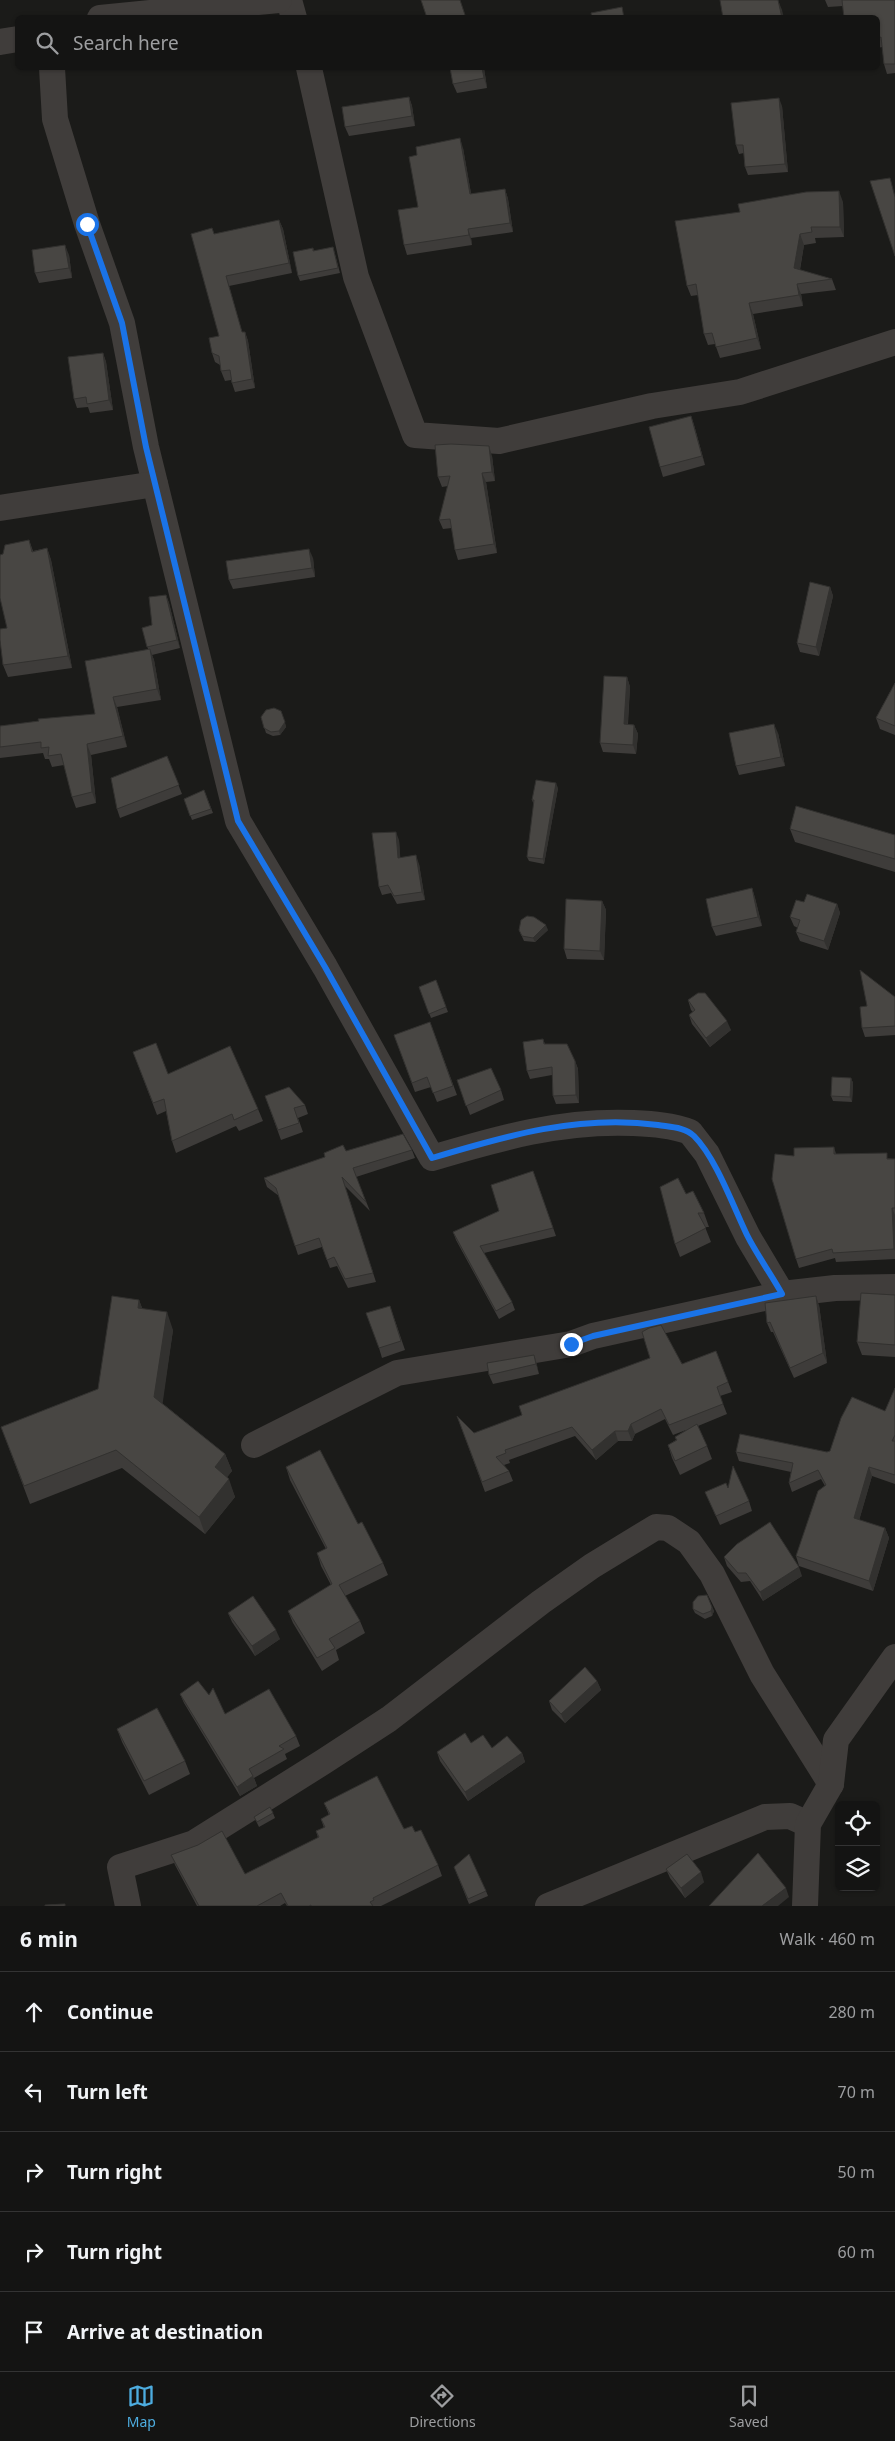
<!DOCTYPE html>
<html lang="en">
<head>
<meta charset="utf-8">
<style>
	:root { --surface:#141413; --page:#1d1d1c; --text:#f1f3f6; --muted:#9d9ea0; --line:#333; --accent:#4dacdf }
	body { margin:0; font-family:"Noto Sans",sans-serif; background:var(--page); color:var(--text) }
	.controls { position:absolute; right:15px; bottom:15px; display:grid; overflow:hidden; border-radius:8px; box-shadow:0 1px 4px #0004 }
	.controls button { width:45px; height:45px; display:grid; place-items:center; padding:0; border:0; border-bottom:1px solid var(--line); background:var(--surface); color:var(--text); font:25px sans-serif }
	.stop { position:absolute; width:15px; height:15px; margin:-11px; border:4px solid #1a73e8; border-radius:50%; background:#fff }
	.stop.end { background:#1a73e8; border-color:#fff; box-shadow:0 1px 5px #0008 }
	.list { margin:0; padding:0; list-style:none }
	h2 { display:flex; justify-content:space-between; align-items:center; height:65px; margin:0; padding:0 20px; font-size:21px }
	h2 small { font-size:16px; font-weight:400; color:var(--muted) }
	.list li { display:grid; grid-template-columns:32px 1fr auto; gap:15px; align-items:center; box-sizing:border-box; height:80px; padding:0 20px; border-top:1px solid var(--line) }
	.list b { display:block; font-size:19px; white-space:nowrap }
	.list em { font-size:16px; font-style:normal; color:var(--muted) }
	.icon { flex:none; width:28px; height:28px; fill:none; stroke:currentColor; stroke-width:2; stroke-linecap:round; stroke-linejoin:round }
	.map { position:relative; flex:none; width:895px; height:1906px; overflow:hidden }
	.search { position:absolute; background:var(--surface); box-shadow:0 1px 4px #0004; left:15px; right:15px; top:15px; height:55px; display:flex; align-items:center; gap:12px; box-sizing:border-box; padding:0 18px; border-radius:8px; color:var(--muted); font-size:19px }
	.sheet { height:465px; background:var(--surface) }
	nav { display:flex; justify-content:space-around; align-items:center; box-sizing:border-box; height:70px; border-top:1px solid var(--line); background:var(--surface); font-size:14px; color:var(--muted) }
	nav a { display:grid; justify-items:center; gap:2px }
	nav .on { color:var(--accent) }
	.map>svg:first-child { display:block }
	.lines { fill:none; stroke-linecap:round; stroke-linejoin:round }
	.street { stroke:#403d3b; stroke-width:26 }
	.wall { fill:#3e3c3a }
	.shaded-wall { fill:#32312f }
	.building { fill:#484643; stroke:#32312f }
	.route { stroke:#1a73e8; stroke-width:6 }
</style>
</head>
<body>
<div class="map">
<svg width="895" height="1906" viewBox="0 0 895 1906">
	<rect width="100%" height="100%" fill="#1b1b19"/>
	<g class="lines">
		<g class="street">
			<path d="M289,0L294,18"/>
			<path d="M100,18L279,0"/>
			<path d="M0,42L18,39"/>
			<path d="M52,68L55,119L87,224L122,323L146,447L238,821L325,967L432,1158C499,1138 562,1120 633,1123C652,1124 672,1125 690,1132L707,1154L748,1237L782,1294"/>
			<path d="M309,68L356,277L415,435L499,441L652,406L740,392L895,342"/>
			<path d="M0,508L155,484"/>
			<path d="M254,1445L397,1373L571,1344L593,1336L782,1294L835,1288L895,1287"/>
			<path d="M128,1906L120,1867L194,1843L323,1762L389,1719L541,1602L592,1566L656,1527L668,1528L689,1542L712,1574L762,1674L831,1784"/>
			<path d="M548,1906L765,1817L790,1816L808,1824"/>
			<path d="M805,1906L808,1824L831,1784L836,1740L895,1657"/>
		</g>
	</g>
	<g class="wall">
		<path d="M825,0H895V73L887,74L884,64L882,47L878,48V18L843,6L828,7Z"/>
		<path d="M450,68H484L487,88L457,93L453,84Z"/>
		<path d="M409,97L412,106L415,126L349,136L345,127Z"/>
		<path d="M782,106L788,172L748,175L745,167L744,153L739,154L736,145Z"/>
		<path d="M463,148L471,194L505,189L508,199L513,232L471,238L472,245L407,255L404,245L418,207Z"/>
		<path d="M843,202L844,237L815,238L816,243L804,245L800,270L832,279L836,290L801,294L803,306L753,314L761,349L720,358L715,344L708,345L704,334L698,295L691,296L687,286L740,212Z"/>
		<path d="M279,220L283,229L292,273L229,286L242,332H245L248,341L255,388L235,392L231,380L225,381L221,371L220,365L215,362L212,353L219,336L212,228L214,234Z"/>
		<path d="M333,247L340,273L300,281L298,276L313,248L314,251Z"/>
		<path d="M69,255L72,278L39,283L35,273Z"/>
		<path d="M103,353L106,362L113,410L90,413L88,407L77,408L74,399Z"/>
		<path d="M691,416L694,425L705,465L663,477L660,467Z"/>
		<path d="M492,456L495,481L486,482L497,553L458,560L455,550L452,528L443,529L439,520L448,486L442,487L438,477Z"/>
		<path d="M29,540L33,551L47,548L51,560L72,668L8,677L3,665L7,628L3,554Z"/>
		<path d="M313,558L315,577L233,589L229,580Z"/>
		<path d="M830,587L833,596L819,656L800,652L797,643Z"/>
		<path d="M166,595L169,603L180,648L152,655L154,660L161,700L117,707L127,747L91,755L96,803L76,808L72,797L64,765L52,767L49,759H45L43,753L0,758V726L95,714L148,649L142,628L152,625Z"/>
		<path d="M627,677L630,687L628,724L634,725L638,734L636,754L603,752L600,743Z"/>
		<path d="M895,683V735L880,729L876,718Z"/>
		<path d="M281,711L286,727L280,735L273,736L266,733L261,717Z"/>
		<path d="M778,733L785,766L739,775L736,766Z"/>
		<path d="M167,756L182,794L120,818L117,809Z"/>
		<path d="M558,788L544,864L529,861L527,857L534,805L532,800Z"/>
		<path d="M204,790L213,813L192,820L184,799Z"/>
		<path d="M790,829L895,835V872L795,842Z"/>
		<path d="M399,840L400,858L419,864L425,900L397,904L391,893L382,895L379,887Z"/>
		<path d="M752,888L755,898L762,926L716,936L712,927Z"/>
		<path d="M602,901L606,910L604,960L567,959L564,949Z"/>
		<path d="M804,902L837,904L840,913L828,950L800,941L796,932L798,928L794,926L790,917Z"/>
		<path d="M519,930H548L535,942L524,941Z"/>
		<path d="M436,980L448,1012L431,1018L419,987Z"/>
		<path d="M895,997V1035L865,1037L862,1028L867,1006Z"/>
		<path d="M688,1000L731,1030L710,1047L692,1024L689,1015L693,1012L691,1010Z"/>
		<path d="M430,1022L457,1095L437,1102L431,1087L415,1092L394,1035Z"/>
		<path d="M543,1039L545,1044L575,1061L578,1069L579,1103L556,1104L553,1096L552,1075L530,1079L527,1071Z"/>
		<path d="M133,1052L168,1074L258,1109L263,1121L239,1131L236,1126L176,1153L172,1141L166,1111L157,1115Z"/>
		<path d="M851,1078L853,1083L852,1102L833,1101L831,1096Z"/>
		<path d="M457,1080L501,1090L504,1100L470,1115Z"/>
		<path d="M265,1096L305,1105L308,1114L298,1118L303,1132L281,1140Z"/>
		<path d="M834,1147L836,1154L895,1159V1259L836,1262L835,1258L799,1268L796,1259L794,1156Z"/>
		<path d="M412,1150L415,1158L356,1177L370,1211L345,1186L376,1282L348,1288L337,1266L330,1268L322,1247L298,1255L279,1196L267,1187L264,1178L325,1157L346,1151Z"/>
		<path d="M533,1171L556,1236L484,1253L512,1302L515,1310L499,1319L456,1240L453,1232L499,1211Z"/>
		<path d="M686,1194L704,1213L709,1227H705L711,1242L680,1257L675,1244Z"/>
		<path d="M895,1295V1357L862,1355L857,1342Z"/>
		<path d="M139,1300L142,1308L173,1330L162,1403L225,1454L232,1471L227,1477L235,1497L205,1534L122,1468L30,1504L1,1427L98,1389Z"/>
		<path d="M819,1305L827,1363L794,1378L773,1332H771L767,1323Z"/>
		<path d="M390,1306L405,1350L382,1358L379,1348Z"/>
		<path d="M716,1351L732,1392L720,1396L727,1414L698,1426L707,1446L712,1459L680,1475L672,1458L668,1445L676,1440L675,1437L686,1430L673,1435L665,1419L635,1434L632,1441H618L596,1460L575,1436L509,1460L510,1463L504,1465L509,1471L513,1481L485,1492L457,1416L474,1433L682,1364Z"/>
		<path d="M534,1355L539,1374L493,1384L489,1375Z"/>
		<path d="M895,1388V1484L872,1476L859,1520L885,1528L889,1538L873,1591L799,1566L796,1556L825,1486L821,1479L792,1492L789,1483L791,1472L739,1461L736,1452H827L830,1451L885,1411Z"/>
		<path d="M286,1467L358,1524L383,1563L388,1575L345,1596L360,1621L365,1633L336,1650L339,1660L322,1671L293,1623L288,1611L331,1585L321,1566L317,1553L326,1549L290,1480Z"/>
		<path d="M728,1488L749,1501L752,1511L720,1525L705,1492Z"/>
		<path d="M724,1557L802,1576L763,1601L750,1581L741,1582L727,1566Z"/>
		<path d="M712,1607L714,1611L712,1616L705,1619L695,1613L693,1609Z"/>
		<path d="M228,1613L280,1639L255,1656L232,1622Z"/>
		<path d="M597,1681L601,1690L565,1723L552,1710L549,1701Z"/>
		<path d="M180,1694L209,1695L225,1714L296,1736L300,1746L285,1754L287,1759L254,1778L257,1786L240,1796L184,1703Z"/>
		<path d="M117,1729L185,1761L190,1774L149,1795L122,1742Z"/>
		<path d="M471,1743L492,1748L522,1753L525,1762L468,1801L440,1761L437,1752Z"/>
		<path d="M324,1803L415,1832L438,1865L442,1876L381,1906H287L285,1903L280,1906H197L175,1865L171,1855L245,1874L318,1838L316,1831L324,1828L321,1819L329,1815Z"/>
		<path d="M273,1813L275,1818L259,1827L254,1817Z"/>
		<path d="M666,1869L704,1882L685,1898L670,1878Z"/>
		<path d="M456,1872L486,1891L488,1896L469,1904Z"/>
	</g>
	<g class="shaded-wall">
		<path d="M778,0L782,10L784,18H782Z"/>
		<path d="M482,68H484L487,88L484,78Z"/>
		<path d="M409,97L412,106L415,126L412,116Z"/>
		<path d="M779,98L782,106L788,172L785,164Z"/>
		<path d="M460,138L463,148L473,204L470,194Z"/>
		<path d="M505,189L508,199L513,232L510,223Z"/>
		<path d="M839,191L843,202L844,237L840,227Z"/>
		<path d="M279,220L283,229L292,273L289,263Z"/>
		<path d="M468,229L471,238L472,245L469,235Z"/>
		<path d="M800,234L804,245L798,279L794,268Z"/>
		<path d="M65,245L69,255L72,278L69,268Z"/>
		<path d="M797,284L801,294L803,306L799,295Z"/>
		<path d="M749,303L753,314L761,349L757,338Z"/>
		<path d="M245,332L248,341L255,388L252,379Z"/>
		<path d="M103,353L106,362L113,410L109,400Z"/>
		<path d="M691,416L694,425L705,465L702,456Z"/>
		<path d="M489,446L492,456L495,481L492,472Z"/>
		<path d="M482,473L486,482L497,553L494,544Z"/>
		<path d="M47,548L51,560L72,668L68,656Z"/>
		<path d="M309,549L313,558L315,577L312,568Z"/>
		<path d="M830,587L833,596L819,656L816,647Z"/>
		<path d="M166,595L169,603L180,648L177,640Z"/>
		<path d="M150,649L154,660L161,700L157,689Z"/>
		<path d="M627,677L630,687L627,733L624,724Z"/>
		<path d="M113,697L117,707L127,747L123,736Z"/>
		<path d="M285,722L286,727L280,735L279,731Z"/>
		<path d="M774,724L778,733L785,766L781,757Z"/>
		<path d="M634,725L638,734L636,754L633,745Z"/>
		<path d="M87,744L91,755L96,803L92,792Z"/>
		<path d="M556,783L558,788L544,864L543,859Z"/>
		<path d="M396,832L399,840L401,866L398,858Z"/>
		<path d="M416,855L419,864L425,900L422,892Z"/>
		<path d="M752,888L755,898L762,926L758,917Z"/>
		<path d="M602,901L606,910L604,960L600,951Z"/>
		<path d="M837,904L840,913L828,950L824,941Z"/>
		<path d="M546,925L548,930L535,942L533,938Z"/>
		<path d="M727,1021L731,1030L710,1047L706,1038Z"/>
		<path d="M575,1061L578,1069L579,1103L576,1095Z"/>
		<path d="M851,1078L853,1083L852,1102L850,1097Z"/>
		<path d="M892,1208L895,1215V1251L894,1249Z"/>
		<path d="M816,1296L819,1305L827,1363L823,1353Z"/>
		<path d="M139,1300L146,1318L138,1308Z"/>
		<path d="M167,1312L173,1330L161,1415L154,1397Z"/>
		<path d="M534,1355L537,1365L539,1374L536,1364Z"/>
		<path d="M631,1424L635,1434L632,1441L628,1431Z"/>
		<path d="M615,1431L618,1441L596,1460L592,1450Z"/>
		<path d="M225,1454L232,1471L221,1485L215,1467Z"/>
		<path d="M869,1467L872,1476L857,1528L854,1518Z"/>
		<path d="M229,1479L235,1497L205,1534L199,1517Z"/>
		<path d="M885,1528L889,1538L873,1591L869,1581Z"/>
		<path d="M799,1567L802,1576L763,1601L760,1592Z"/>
		<path d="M712,1607L714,1611L712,1616L711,1611Z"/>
		<path d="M276,1630L280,1639L255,1656L252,1646Z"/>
		<path d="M597,1681L601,1690L565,1723L561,1714Z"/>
		<path d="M522,1753L525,1762L468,1801L465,1792Z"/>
		<path d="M253,1776L257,1786L240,1796L237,1787Z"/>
		<path d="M701,1872L704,1882L685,1898L681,1888Z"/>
		<path d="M786,1888L789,1897L778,1906H762Z"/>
	</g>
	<g class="building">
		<path d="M421,0H460L466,18H427Z"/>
		<path d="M720,0H778L782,18H723Z"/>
		<path d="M842,0H895V64H884L881,37L878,38V18H844Z"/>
		<path d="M622,7L624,18H592L591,13Z"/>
		<path d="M450,68H482L484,78L453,84Z"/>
		<path d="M409,97L412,116L345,127L342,107Z"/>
		<path d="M779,98L785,164L745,167L743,145H736L731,103Z"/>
		<path d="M460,138L470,194L505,189L510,223L468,229L469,235L404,245L398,210L418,207L409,157L417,155L416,147Z"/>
		<path d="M890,178L895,197V256L870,181Z"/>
		<path d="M839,191L840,227H811L812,232L800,234L794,268L832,279L797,284L799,295L749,303L757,338L716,347L712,333L704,334L696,284L687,286L675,221L740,212L738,204L806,192Z"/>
		<path d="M279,220L289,263L226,276L242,332H245L252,379L232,383L230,370L221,371L219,356L212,353L209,338L219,336L191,234L212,228L214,234Z"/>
		<path d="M65,245L69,268L35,273L32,250Z"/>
		<path d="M333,247L338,268L298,276L293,252L313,248V251Z"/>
		<path d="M103,353L109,400L87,404L86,397L74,399L68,357Z"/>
		<path d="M691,416L702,456L660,467L649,427Z"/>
		<path d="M451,444L489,446L492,472L482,473L494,544L455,550L450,519L439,520L450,476L438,477L435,445Z"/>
		<path d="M29,540L32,552L47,548L68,656L3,665L0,640V629L7,628L0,598V555L3,554L5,545Z"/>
		<path d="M309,549L312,568L229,580L226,561Z"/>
		<path d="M810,582L830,587L816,647L797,643Z"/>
		<path d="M166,595L177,640L147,647L142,628L152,625L149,597Z"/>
		<path d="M150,649L157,689L113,697L123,736L87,744L92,792L72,797L61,754L48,756L49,747L41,748V742L0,747V726L39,721L38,719L95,714L85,661Z"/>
		<path d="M604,676L627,677L624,724L634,725L633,745L600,743Z"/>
		<path d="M895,683V726L876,718Z"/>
		<path d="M274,708L281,711L285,722L279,731L271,732L264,728L261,717L266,710Z"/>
		<path d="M774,724L781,757L736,766L729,733Z"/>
		<path d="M167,756L179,785L117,809L111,778Z"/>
		<path d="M536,780L556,783L543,859L527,857L534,800H532Z"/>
		<path d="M204,790L211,809L190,816L184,799Z"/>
		<path d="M796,806L895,835V859L790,829Z"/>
		<path d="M396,832L398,858L416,855L422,892L394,896L388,885L379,887L372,833Z"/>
		<path d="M752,888L758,917L712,927L706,899Z"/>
		<path d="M807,894L837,904L824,941L796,932L800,920L790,917L796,900L804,902Z"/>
		<path d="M566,899L602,901L600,951L564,949Z"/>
		<path d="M527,916L534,917L546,925L533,938L522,936L519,930L521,920Z"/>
		<path d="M860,970L895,997V1026L862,1028L860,1007L867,1006Z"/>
		<path d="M436,980L446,1007L429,1014L419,987Z"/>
		<path d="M698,993H705L727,1021L706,1038L689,1015L695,1010L688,1000Z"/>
		<path d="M430,1022L453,1086L433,1093L427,1077L412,1083L394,1035Z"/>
		<path d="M543,1039L544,1044H567L575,1061L576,1095L553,1096L552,1067L527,1071L523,1042Z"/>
		<path d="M156,1043L168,1074L230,1046L258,1109L234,1120L232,1114L172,1141L164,1099L153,1103L133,1052Z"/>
		<path d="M491,1068L501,1090L466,1106L457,1080Z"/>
		<path d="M832,1077L851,1078L850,1097L831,1096Z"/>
		<path d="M289,1087L305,1105L294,1108L299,1123L278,1130L265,1096Z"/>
		<path d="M403,1134L412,1150L353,1168L366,1202L342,1177L373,1273L345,1279L334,1257L327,1260L319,1238L295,1246L276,1188L264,1178L325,1157L324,1153L343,1145L346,1151Z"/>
		<path d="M834,1147V1154L887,1153V1159H895V1208H892L894,1249L833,1253L832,1249L796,1259L772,1179L775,1154L794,1156V1148Z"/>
		<path d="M533,1171L553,1228L480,1246L512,1302L496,1311L453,1232L499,1211L491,1185Z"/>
		<path d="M678,1178L686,1194L693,1191L704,1213H698L706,1228L675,1244L660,1187Z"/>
		<path d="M861,1293L895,1295V1345L857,1342Z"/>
		<path d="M112,1296L139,1300L138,1308L167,1312L154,1397L225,1454L215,1467L229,1479L199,1517L116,1450L24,1486L1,1427L98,1389Z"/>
		<path d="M816,1296L823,1353L790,1368L770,1322L767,1323L765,1303Z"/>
		<path d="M390,1306L401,1341L379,1348L366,1313Z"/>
		<path d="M661,1325L682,1364L716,1351L728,1382L717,1387L723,1404L669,1425L661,1409L631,1424L628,1431H615L592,1450L572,1427L505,1450L506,1453L496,1457L509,1471L482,1482L457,1416L474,1433L522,1415L519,1406L650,1358L642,1332L649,1328Z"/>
		<path d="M534,1355L536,1364L489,1375L487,1363Z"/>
		<path d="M895,1388V1435L892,1441H895V1475L869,1467L854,1518L885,1528L869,1581L796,1556L818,1491L826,1485L818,1470L789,1483L793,1463L736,1452L740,1434L827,1452L830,1451L841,1418L852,1397L885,1411Z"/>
		<path d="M697,1424L707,1446L675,1461L668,1445L677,1440L675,1437Z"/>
		<path d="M320,1450L358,1524L362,1522L383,1563L339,1585L360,1621L329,1639L335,1648L317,1658L288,1611L332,1584L317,1553L327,1548L286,1467Z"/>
		<path d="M733,1466L749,1501L716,1516L705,1492L726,1483L728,1488Z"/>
		<path d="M770,1522L799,1567L760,1592L746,1573H738L724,1557L737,1544Z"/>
		<path d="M707,1595L712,1607L711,1611L703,1614L693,1609V1602L698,1596Z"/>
		<path d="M253,1596L276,1630L252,1646L228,1613Z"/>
		<path d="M585,1667L597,1681L561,1714L549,1701Z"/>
		<path d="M198,1681L209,1695L213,1688L225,1714L269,1689L296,1736L279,1746L284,1749L249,1769L253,1776L237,1787L180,1694Z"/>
		<path d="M157,1708L185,1761L144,1781L117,1729Z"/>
		<path d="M465,1733L471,1743L483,1735L492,1748L507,1736L522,1753L465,1792L437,1752Z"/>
		<path d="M377,1776L404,1829L412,1826L415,1832L421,1830L438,1865L373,1898L374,1900L370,1902L373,1906H311V1905L309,1906H288L281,1893L257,1906H199L171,1855L198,1845L222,1831L245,1874L319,1837L316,1831L325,1827L321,1819L330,1814L324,1803Z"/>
		<path d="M270,1807L273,1813L257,1822L254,1817Z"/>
		<path d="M758,1853L786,1888L762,1906H709Z"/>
		<path d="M469,1854L486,1891L468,1899L454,1867Z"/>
		<path d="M687,1854L701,1872L681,1888L666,1869Z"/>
		<path d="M65,1904V1906H45V1905Z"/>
	</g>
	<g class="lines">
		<path class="route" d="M87,224L122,323L146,447L238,821L325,967L432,1158C505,1136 580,1114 658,1125C670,1127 685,1127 694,1136C716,1158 733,1206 747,1235C757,1255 771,1274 782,1294L593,1336L571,1344"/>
	</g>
</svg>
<div class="controls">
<button><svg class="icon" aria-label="locate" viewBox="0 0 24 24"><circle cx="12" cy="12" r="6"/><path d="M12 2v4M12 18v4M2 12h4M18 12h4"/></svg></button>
<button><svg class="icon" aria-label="layers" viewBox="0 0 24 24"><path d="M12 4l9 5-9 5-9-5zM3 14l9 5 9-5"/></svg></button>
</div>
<div class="stop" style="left:87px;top:224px"></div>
<div class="stop end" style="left:571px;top:1344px"></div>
<div class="search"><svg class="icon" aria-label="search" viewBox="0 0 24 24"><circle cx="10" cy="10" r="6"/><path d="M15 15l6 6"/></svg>Search here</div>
</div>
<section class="sheet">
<h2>6 min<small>Walk · 460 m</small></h2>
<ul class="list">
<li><svg class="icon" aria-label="ahead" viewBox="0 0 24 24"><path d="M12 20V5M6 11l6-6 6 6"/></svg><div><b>Continue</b></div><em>280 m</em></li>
<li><svg class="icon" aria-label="left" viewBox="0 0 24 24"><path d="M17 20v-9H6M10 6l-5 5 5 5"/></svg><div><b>Turn left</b></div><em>70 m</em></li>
<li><svg class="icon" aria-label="right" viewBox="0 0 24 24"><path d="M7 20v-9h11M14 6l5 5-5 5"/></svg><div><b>Turn right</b></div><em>50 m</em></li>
<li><svg class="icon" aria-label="right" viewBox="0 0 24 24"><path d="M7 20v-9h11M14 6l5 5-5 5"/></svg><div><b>Turn right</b></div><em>60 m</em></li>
<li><svg class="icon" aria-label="arrive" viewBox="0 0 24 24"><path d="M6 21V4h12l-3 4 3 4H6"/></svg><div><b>Arrive at destination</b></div></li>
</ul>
</section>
<nav>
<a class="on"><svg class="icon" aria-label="map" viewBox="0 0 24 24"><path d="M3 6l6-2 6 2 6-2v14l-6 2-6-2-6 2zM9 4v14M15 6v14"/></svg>Map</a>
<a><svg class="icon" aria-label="directions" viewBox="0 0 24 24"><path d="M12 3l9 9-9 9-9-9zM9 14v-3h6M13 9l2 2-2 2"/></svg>Directions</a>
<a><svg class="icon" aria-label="saved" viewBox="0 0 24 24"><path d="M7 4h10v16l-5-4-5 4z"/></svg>Saved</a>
</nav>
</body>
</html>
